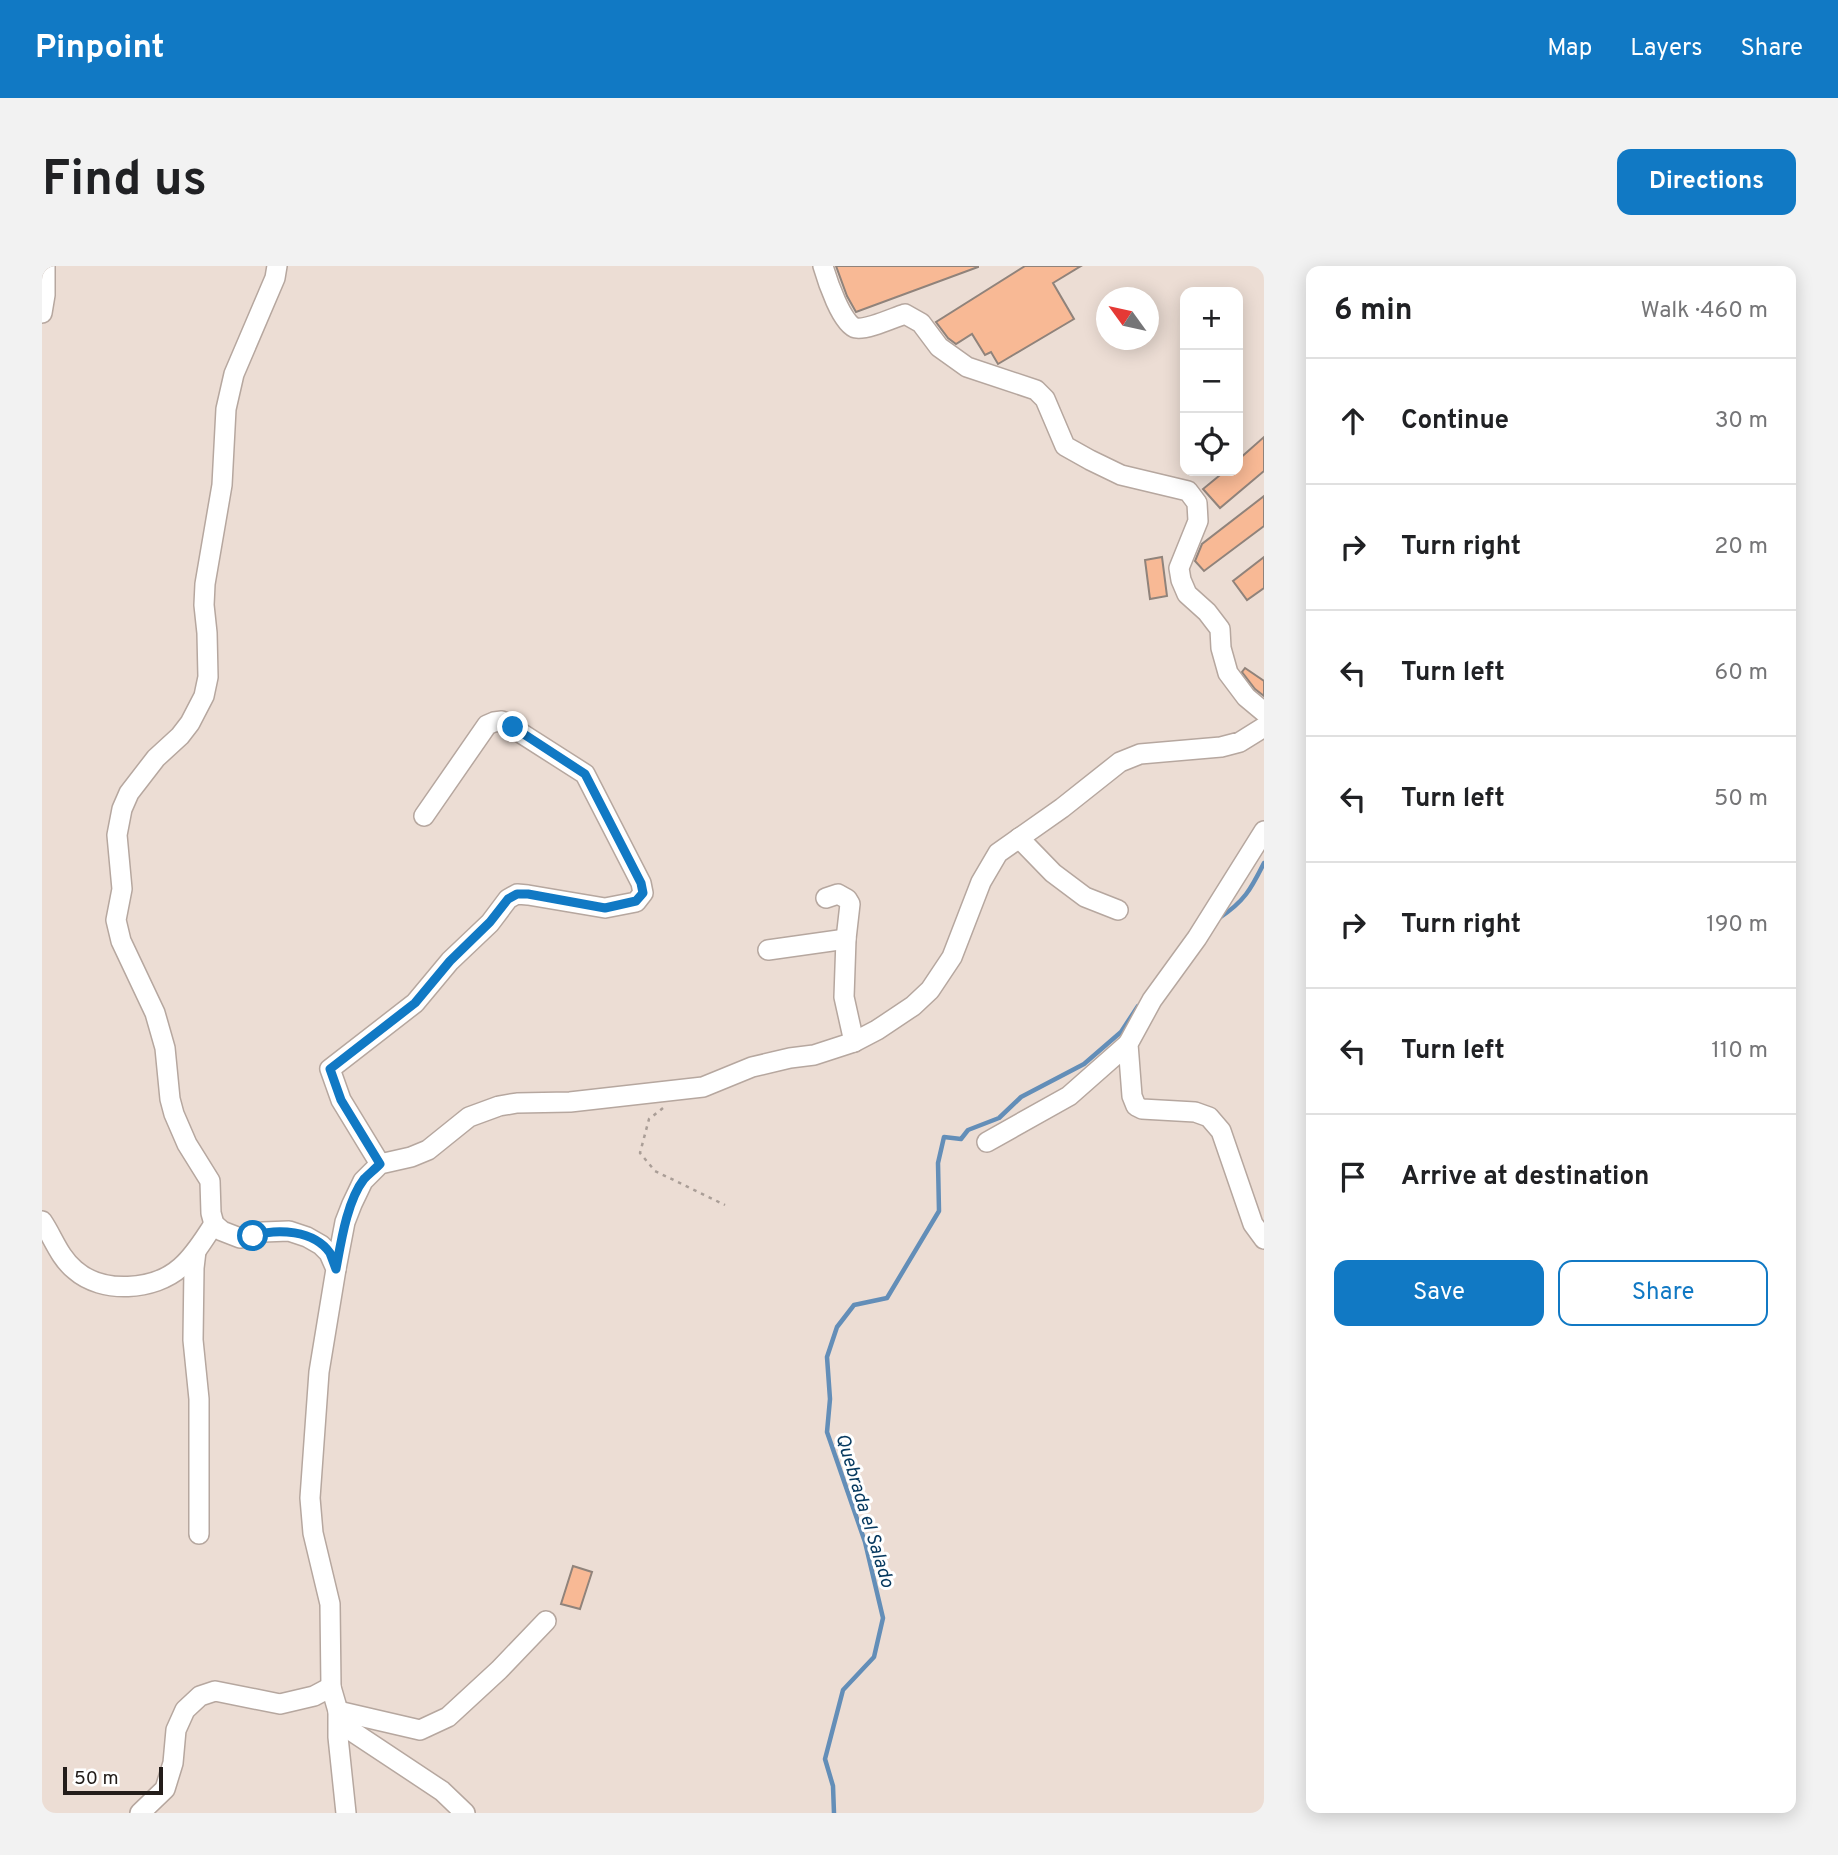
<!DOCTYPE html>
<html lang="en">
<head>
<meta charset="utf-8">
<style>
	:root { --surface:#fff; --page:#f2f2f2; --text:#202124; --muted:#757577; --line:#e0e0e0; --accent:#1179c4 }
	body { margin:0; font-family:Overpass,sans-serif; background:var(--page); color:var(--text) }
	.controls { position:absolute; right:21px; top:21px; display:grid; overflow:hidden; border-radius:14px; box-shadow:0 4px 18px #0003 }
	.controls button { width:63px; height:63px; display:grid; place-items:center; padding:0; border:0; border-bottom:2px solid var(--line); background:var(--surface); color:var(--text); font:35px sans-serif }
	.compass { position:absolute; left:1054px; top:21px; width:63px; height:63px; border-radius:50%; background:var(--surface); box-shadow:0 4px 18px #0003; rotate:303deg }
	.scale { position:absolute; left:21px; bottom:18px; width:100px; box-sizing:border-box; padding-left:7px; border:4px solid #231d1a; border-top:0; font-size:19px; line-height:24px; white-space:nowrap; color:#231d1a; -webkit-text-stroke:5px #fff; paint-order:stroke }
	.stop { position:absolute; width:21px; height:21px; margin:-16px; border:5px solid #1179c4; border-radius:50%; background:#fff }
	.stop.end { background:#1179c4; border-color:#fff; box-shadow:0 2px 7px #0008 }
	.list { margin:0; padding:0; list-style:none }
	h2 { display:flex; justify-content:space-between; align-items:center; height:91px; margin:0; padding:0 28px; font-size:30px }
	h2 small { font-size:23px; font-weight:400; color:var(--muted) }
	.list li { display:grid; grid-template-columns:46px 1fr auto; gap:21px; align-items:center; box-sizing:border-box; height:126px; padding:0 28px; border-top:2px solid var(--line) }
	.list b { display:block; font-size:26px; white-space:nowrap }
	.list em { font-size:23px; font-style:normal; color:var(--muted) }
	.actions { display:flex; gap:14px; padding:21px 28px }
	.actions a { flex:1; padding:16px 0; border:2px solid var(--accent); border-radius:14px; text-align:center; font-size:24px; color:var(--accent) }
	.actions .main { background:var(--accent); color:#fff }
	.icon { flex:none; width:38px; height:38px; fill:none; stroke:currentColor; stroke-width:2; stroke-linecap:round; stroke-linejoin:round }
	.map { position:relative; flex:none; width:1222px; height:1547px; overflow:hidden; border-radius:14px }
	header { display:flex; align-items:center; gap:42px; box-sizing:border-box; height:98px; padding:0 35px; background:var(--accent); color:#fff }
	header strong { font-size:33px }
	nav { display:flex; gap:38px; margin-inline-start:auto; font-size:24px }
	.intro { display:flex; align-items:center; justify-content:space-between; box-sizing:border-box; height:168px; padding:0 42px }
	h1 { margin:0; font-size:49px }
	.button { padding:18px 32px; border-radius:14px; background:var(--accent); color:#fff; font-size:24px; font-weight:700 }
	main { display:flex; gap:42px; padding:0 42px }
	aside { flex:1; background:var(--surface); border-radius:14px; box-shadow:0 4px 18px #0003 }
	.map>svg:first-child { display:block }
	.lines { fill:none; stroke-linecap:round; stroke-linejoin:round }
	.stream { stroke:#638eb8; stroke-width:4.5 }
	.building { fill:#f8b995; stroke:#90837b; stroke-width:2 }
	.minor-casing { stroke:#b6a79f; stroke-width:22 }
	.path { stroke:#aa9e97; stroke-width:2.5; stroke-dasharray:3.5 5; stroke-linecap:butt }
	.minor { stroke:#fff; stroke-width:19 }
	.route { stroke:#1179c4; stroke-width:9 }
	.labels { text-anchor:middle; stroke-width:6; stroke-linejoin:round; paint-order:stroke }
	.water-label { font-size:19px; font-style:italic; fill:#05385e; stroke:#fff }
</style>
</head>
<body>
<header>
<strong>Pinpoint</strong>
<nav><a>Map</a><a>Layers</a><a>Share</a></nav>
</header>
<div class="intro"><h1>Find us</h1><a class="button">Directions</a></div>
<main>
<div class="map">
<svg width="1222" height="1547" viewBox="0 0 1222 1547">
	<rect width="100%" height="100%" fill="#ecddd4"/>
	<g class="lines">
		<g class="stream">
			<path d="M1177,652C1202,636 1209,623 1222,597"/>
			<path d="M792,1547L791,1520L783,1493L801,1424L832,1391L841,1352L823,1276L785,1166L788,1133L785,1091L795,1061L812,1039L845,1032L897,945L896,897L902,871L919,873L926,864L957,852L979,831L1042,798L1079,766L1096,740"/>
		</g>
	</g>
	<g class="building">
		<path d="M794,0H936V1L814,46L805,30Z"/>
		<path d="M983,0H1039L1011,17L1032,53L956,98L949,86L943,89L930,68L914,78L906,72L894,56Z"/>
		<path d="M1222,171V205L1178,242L1161,223L1183,205H1196V194Z"/>
		<path d="M1222,230V260L1162,305L1153,295L1160,278Z"/>
		<path d="M1120,291L1125,330L1108,333L1103,294Z"/>
		<path d="M1222,291V322L1205,334L1191,315Z"/>
		<path d="M1203,402L1222,415V430L1213,423L1200,406Z"/>
		<path d="M531,1300L550,1306L538,1343L519,1338Z"/>
	</g>
	<g class="lines">
		<g class="minor-casing">
			<g id="minor">
				<path d="M235,0L233,12L192,108L184,143L180,219L163,318L162,339L165,367L166,411L162,430L148,457L138,470L114,492L87,527L80,543L75,569L80,623L74,654L79,675L113,747L123,782L128,833L132,848L145,878L168,915L169,947L172,958L180,965L198,972L221,966L247,965L265,971L279,979L287,987L294,1003L277,1106L268,1232L271,1267L288,1338L289,1421L296,1445L308,1464L400,1525L423,1547"/>
				<path d="M781,0C785,14 800,59 814,62C825,64 851,52 863,48L879,57L897,81L925,101L994,124L1003,133L1023,180L1048,194L1079,209L1146,225L1155,237L1156,255L1137,302L1139,314L1145,328L1165,346L1178,363L1179,382L1186,407L1204,431L1222,446"/>
				<path d="M0,47L3,29V0"/>
				<path d="M1222,565L1155,672L1110,734L1086,778L1090,830L1094,840L1100,843L1153,846L1167,851L1179,865L1211,958L1222,973"/>
				<path d="M977,572L1011,607L1043,631L1076,644"/>
				<path d="M784,632L796,628L805,633L808,638L804,673L802,731L812,776"/>
				<path d="M726,684L804,673"/>
				<path d="M945,876L1027,830L1086,778"/>
				<path d="M338,898L299,834L288,803L373,737L408,695L448,657L466,633L475,628L486,629L563,642L594,636L601,627L599,617L543,508L460,455L452,456L445,459L382,550"/>
				<path d="M0,955C11,971 17,991 33,1004C60,1028 112,1025 139,1001C153,989 162,973 172,958"/>
				<path d="M154,985L152,1002L151,1074L157,1133V1268"/>
				<path d="M294,1003L303,956L310,938L321,915L338,898L369,891L386,884L427,851L457,840L475,837L528,836L661,821L710,801L748,792L772,789L812,776L835,764L871,740L888,724L910,691L939,616L956,587L1020,542L1078,496L1098,488L1179,481L1198,476L1222,461"/>
				<path d="M98,1547L123,1523L131,1497L134,1464L143,1444L158,1430L173,1425L238,1438L272,1430L289,1421"/>
				<path d="M304,1547L296,1471V1445L378,1464L406,1451L457,1404L504,1355"/>
			</g>
		</g>
		<path class="path" d="M621,842L607,853L598,887L613,905L683,939"/>
		<use href="#minor" class="minor"/>
	</g>
	<g class="lines">
		<path class="route" d="M211,970C235,962 272,964 288,987C290,992 292,998 294,1003C299,976 305,935 322,913C327,908 333,903 338,898L299,834L288,803L373,737L408,695L448,656L466,633L475,628H486L563,642L594,635L601,627L599,617L543,508L471,461"/>
	</g>
	<g class="labels">
		<g class="water-label">
			<text transform="translate(824 1244) rotate(73)" y="7">Quebrada el Salado</text>
		</g>
	</g>
</svg>
<div class="controls">
<button>+</button>
<button>−</button>
<button><svg class="icon" aria-label="locate" viewBox="0 0 24 24"><circle cx="12" cy="12" r="6"/><path d="M12 2v4M12 18v4M2 12h4M18 12h4"/></svg></button>
</div>
<svg class="compass" viewBox="-18 -18 36 36"><path d="M0-13l5 13h-10z" fill="#e53935"/><path d="M0 13l5-13h-10z" fill="#757577"/></svg>
<div class="scale">50 m</div>
<div class="stop" style="left:211px;top:970px"></div>
<div class="stop end" style="left:471px;top:461px"></div>
</div>
<aside>
<h2>6 min<small>Walk · 460 m</small></h2>
<ul class="list">
<li><svg class="icon" aria-label="ahead" viewBox="0 0 24 24"><path d="M12 20V5M6 11l6-6 6 6"/></svg><div><b>Continue</b></div><em>30 m</em></li>
<li><svg class="icon" aria-label="right" viewBox="0 0 24 24"><path d="M7 20v-9h11M14 6l5 5-5 5"/></svg><div><b>Turn right</b></div><em>20 m</em></li>
<li><svg class="icon" aria-label="left" viewBox="0 0 24 24"><path d="M17 20v-9H6M10 6l-5 5 5 5"/></svg><div><b>Turn left</b></div><em>60 m</em></li>
<li><svg class="icon" aria-label="left" viewBox="0 0 24 24"><path d="M17 20v-9H6M10 6l-5 5 5 5"/></svg><div><b>Turn left</b></div><em>50 m</em></li>
<li><svg class="icon" aria-label="right" viewBox="0 0 24 24"><path d="M7 20v-9h11M14 6l5 5-5 5"/></svg><div><b>Turn right</b></div><em>190 m</em></li>
<li><svg class="icon" aria-label="left" viewBox="0 0 24 24"><path d="M17 20v-9H6M10 6l-5 5 5 5"/></svg><div><b>Turn left</b></div><em>110 m</em></li>
<li><svg class="icon" aria-label="arrive" viewBox="0 0 24 24"><path d="M6 21V4h12l-3 4 3 4H6"/></svg><div><b>Arrive at destination</b></div></li>
</ul>
<div class="actions"><a class="main">Save</a><a>Share</a></div>
</aside>
</main>
</body>
</html>
